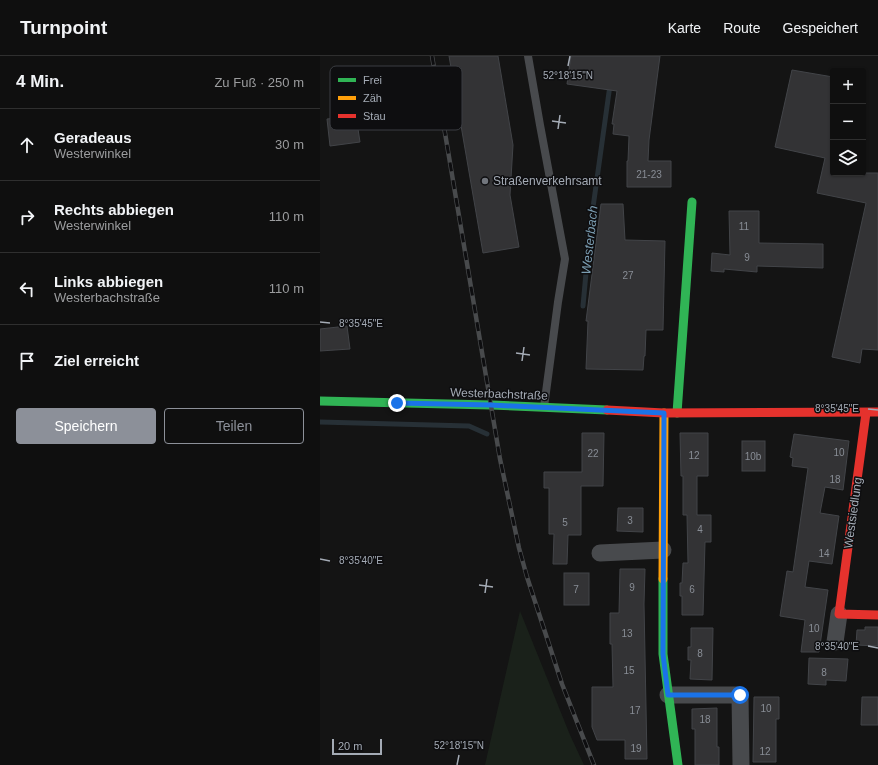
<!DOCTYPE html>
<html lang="de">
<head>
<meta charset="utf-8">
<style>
	:root { --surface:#0f0f0f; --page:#181818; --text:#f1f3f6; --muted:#9b9c9e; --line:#2f2f2f; --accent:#8c9099 }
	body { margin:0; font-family:Helvetica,sans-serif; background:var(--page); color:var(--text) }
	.controls { position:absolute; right:12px; top:12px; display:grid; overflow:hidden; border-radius:4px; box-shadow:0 1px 3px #0004 }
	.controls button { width:36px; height:36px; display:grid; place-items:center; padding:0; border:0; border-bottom:1px solid var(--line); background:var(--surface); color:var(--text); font:20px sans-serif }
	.scale { position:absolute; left:12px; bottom:10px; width:50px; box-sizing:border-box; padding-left:4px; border:2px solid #a4abb5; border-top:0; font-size:11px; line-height:14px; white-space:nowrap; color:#a4abb5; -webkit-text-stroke:3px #0e0e10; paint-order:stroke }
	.stop { position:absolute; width:12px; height:12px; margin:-9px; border:3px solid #1a73e8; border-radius:50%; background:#fff }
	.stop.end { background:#1a73e8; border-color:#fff; box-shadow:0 1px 4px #0008 }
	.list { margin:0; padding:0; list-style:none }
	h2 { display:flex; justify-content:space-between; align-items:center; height:52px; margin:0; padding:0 16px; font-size:17px }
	h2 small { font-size:13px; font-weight:400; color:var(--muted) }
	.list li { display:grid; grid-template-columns:26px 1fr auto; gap:12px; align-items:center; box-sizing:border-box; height:72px; padding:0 16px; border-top:1px solid var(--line) }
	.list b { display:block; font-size:15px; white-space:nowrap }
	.list p { margin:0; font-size:13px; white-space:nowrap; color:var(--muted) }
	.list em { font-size:13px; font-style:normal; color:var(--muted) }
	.actions { display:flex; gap:8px; padding:12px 16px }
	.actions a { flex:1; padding:9px 0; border:1px solid var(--accent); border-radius:4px; text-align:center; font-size:14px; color:var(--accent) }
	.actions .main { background:var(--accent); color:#fff }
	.icon { flex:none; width:22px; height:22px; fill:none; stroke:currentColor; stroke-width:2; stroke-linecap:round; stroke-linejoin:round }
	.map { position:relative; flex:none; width:558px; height:709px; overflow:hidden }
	header { display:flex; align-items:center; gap:24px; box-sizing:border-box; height:56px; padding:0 20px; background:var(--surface); border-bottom:1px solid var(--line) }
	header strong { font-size:19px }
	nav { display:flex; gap:22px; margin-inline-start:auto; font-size:14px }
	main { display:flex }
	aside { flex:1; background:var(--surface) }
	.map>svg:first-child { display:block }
	.green { fill:#1a211a }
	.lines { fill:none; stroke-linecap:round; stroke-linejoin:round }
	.stream { stroke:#273036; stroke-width:5 }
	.building { fill:#333335; stroke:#424448 }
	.lane { stroke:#484a4d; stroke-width:8 }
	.street { stroke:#484a4d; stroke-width:17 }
	.fast { stroke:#30b455; stroke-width:9 }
	.slow { stroke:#ff9f0a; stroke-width:9 }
	.jam { stroke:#e5322d; stroke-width:9 }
	.rail-casing { stroke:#484a4c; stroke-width:4.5 }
	.rail { stroke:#0e0e10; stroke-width:3; stroke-dasharray:9; stroke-linecap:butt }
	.route { stroke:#1a73e8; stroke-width:5 }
	.ticks { fill:none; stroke:#a4abb5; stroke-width:1.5 }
	.poi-dot { fill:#72767d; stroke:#0e0e10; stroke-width:1.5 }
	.labels { text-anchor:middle; stroke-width:3; stroke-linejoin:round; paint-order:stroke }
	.number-label { font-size:10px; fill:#888d95 }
	.poi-label { font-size:12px; fill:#a4abb5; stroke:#0e0e10; text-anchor:start }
	.street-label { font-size:12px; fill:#a4abb5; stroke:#0e0e10 }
	.water-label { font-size:13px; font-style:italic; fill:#7b9db1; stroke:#0e0e10 }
	.key { fill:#0e0e10; stroke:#3b3d42; stroke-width:1 }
	.key-label { font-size:11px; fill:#a4abb5 }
	.ticks-label { font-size:10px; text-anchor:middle; fill:#a4abb5; stroke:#0e0e10; stroke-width:3; stroke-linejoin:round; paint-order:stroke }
</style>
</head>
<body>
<header>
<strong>Turnpoint</strong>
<nav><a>Karte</a><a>Route</a><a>Gespeichert</a></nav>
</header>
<main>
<aside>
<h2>4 Min.<small>Zu Fuß · 250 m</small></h2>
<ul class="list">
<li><svg class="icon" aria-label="ahead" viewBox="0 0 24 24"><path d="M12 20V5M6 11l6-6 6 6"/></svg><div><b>Geradeaus</b><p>Westerwinkel</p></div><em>30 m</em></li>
<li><svg class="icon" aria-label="right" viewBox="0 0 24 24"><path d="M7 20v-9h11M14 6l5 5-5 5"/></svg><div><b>Rechts abbiegen</b><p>Westerwinkel</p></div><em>110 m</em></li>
<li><svg class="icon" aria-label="left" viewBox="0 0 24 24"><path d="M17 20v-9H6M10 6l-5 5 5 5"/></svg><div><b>Links abbiegen</b><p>Westerbachstraße</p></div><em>110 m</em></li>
<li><svg class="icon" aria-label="arrive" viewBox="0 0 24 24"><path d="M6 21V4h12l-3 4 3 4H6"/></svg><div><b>Ziel erreicht</b></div></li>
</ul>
<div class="actions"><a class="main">Speichern</a><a>Teilen</a></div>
</aside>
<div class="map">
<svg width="558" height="709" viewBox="0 0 558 709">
	<rect width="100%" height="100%" fill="#141414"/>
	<path class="green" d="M200,555L250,679L264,709H165Z"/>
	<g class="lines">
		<g class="stream">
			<path d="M263,250L270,173L290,29"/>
			<path d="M0,366L149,370L167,378"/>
		</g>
	</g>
	<g class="building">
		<path d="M129,0H178L193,89L190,139L199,191L163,197Z"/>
		<path d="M251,0H340L329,84L328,105H351V131H307V105H308L309,80L293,78L294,68H292L297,35L247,28Z"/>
		<path d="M472,14L513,21V117H558V294L542,293L540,307L512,301L546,147L497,137L505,102L455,91Z"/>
		<path d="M36,60L40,86L10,90L7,63Z"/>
		<path d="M281,148H303L305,184L345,185L343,274H326L325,300H324L323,314L266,313L268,265H266Z"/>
		<path d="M409,155H439V187L503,188V212L437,210V216L404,213V216L391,215L392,197L410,199Z"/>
		<path d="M27,270L30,293L0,295V273Z"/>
		<path d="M262,377H284L283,430H261V479H248L247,508H233L234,478H229V432H224V416H262Z"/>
		<path d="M360,377H388V420H377V459H391V486H385L383,559H362V540H360V527H362L363,507H368L367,459H363V420H361Z"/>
		<path d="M474,378L529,385L523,434L505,431L500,457L519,460L512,508L489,505L485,531L508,534L499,596H481L485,564L460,560L467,515L473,516L488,412L472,410L473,402L470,401Z"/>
		<rect x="422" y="385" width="23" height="30"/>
		<path d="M298,452H323V476L297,475Z"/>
		<path d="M300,513H325L324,548L327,703H305V684H277L272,671V631H293L292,588H290V557H299Z"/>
		<rect x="244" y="517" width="25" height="32"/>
		<path d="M545,571H558V590L536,589L537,574H545Z"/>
		<path d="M371,572H393L392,624L370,623L371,604H368V591H371Z"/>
		<path d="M489,602L528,603L526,625L506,624V629L488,628Z"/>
		<path d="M434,641H459V663H456V706H433Z"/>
		<path d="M542,641H558V669H541Z"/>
		<path d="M397,652V691H399V709H375V673H372V653Z"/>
	</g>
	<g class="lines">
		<path class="lane" d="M208,0L220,69L245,203L238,246L224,351"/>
		<g class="street">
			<path d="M280,497L343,494"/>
			<path d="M515,586L519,558"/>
			<path d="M348,639H420L421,709"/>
		</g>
		<g class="fast">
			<path d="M0,345L171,349L287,354"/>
			<path d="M357,357L372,146"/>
			<path d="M343,523V598L358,709"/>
		</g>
		<path class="slow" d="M343,523L344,357"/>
		<g class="jam">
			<path d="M287,354L344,357L558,356"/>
			<path d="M546,357L519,558L558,559"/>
		</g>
		<g class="rail-casing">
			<path id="rail" d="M112,0L180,403L199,492L207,521L242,628L274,709"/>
		</g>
		<use href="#rail" class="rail"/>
	</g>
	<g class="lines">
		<path class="route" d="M77,347L171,349L344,357L343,598L348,639H420"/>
	</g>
	<path class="ticks" d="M248,10L250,0M232,65L246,67M238,73L240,59M0,266L10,267M196,297L210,299M202,305L204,291M548,353L558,354M0,503L10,505M159,529L173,531M165,537L167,523M548,590L558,592M137,709L139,699"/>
	<circle class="poi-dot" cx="165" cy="125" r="4"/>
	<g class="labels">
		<g class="number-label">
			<text x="329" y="122">21-23</text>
			<text x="424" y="174">11</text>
			<text x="427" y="205">9</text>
			<text x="308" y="223">27</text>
			<text x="519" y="400">10</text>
			<text x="273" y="401">22</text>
			<text x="374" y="403">12</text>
			<text x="433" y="404">10b</text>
			<text x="515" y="427">18</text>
			<text x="310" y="468">3</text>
			<text x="245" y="470">5</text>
			<text x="380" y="477">4</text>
			<text x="504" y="501">14</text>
			<text x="312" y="535">9</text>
			<text x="256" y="537">7</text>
			<text x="372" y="537">6</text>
			<text x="494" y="576">10</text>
			<text x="307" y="581">13</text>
			<text x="380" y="601">8</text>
			<text x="309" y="618">15</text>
			<text x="504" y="620">8</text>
			<text x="446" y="656">10</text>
			<text x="315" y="658">17</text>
			<text x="385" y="667">18</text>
			<text x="316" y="696">19</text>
			<text x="445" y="699">12</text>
		</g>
		<g class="poi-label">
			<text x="173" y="129">Straßenverkehrsamt</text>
		</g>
		<g class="street-label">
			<text transform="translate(179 338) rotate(2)" y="4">Westerbachstraße</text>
			<text transform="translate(533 457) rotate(-82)" y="4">Westsiedlung</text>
		</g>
		<g class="water-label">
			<text transform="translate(269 184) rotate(-84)" y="5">Westerbach</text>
		</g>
	</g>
	<rect x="10" y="10" width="132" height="64" rx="6" class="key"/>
	<rect x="18" y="22" width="18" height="4" fill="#30b455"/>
	<rect x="18" y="40" width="18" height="4" fill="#ff9f0a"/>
	<rect x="18" y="58" width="18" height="4" fill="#e5322d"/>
	<g class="key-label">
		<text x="43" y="28">Frei</text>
		<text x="43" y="46">Zäh</text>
		<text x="43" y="64">Stau</text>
	</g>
	<g class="ticks-label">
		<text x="248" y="23">52°18'15"N</text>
		<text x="41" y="271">8°35'45"E</text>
		<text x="517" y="356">8°35'45"E</text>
		<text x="41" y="508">8°35'40"E</text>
		<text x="517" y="594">8°35'40"E</text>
		<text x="139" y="693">52°18'15"N</text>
	</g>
</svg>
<div class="controls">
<button>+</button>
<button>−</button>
<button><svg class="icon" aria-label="layers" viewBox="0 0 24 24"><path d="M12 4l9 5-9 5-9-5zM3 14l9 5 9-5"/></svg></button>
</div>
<div class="scale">20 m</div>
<div class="stop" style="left:420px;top:639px"></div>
<div class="stop end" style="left:77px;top:347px"></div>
</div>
</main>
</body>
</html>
